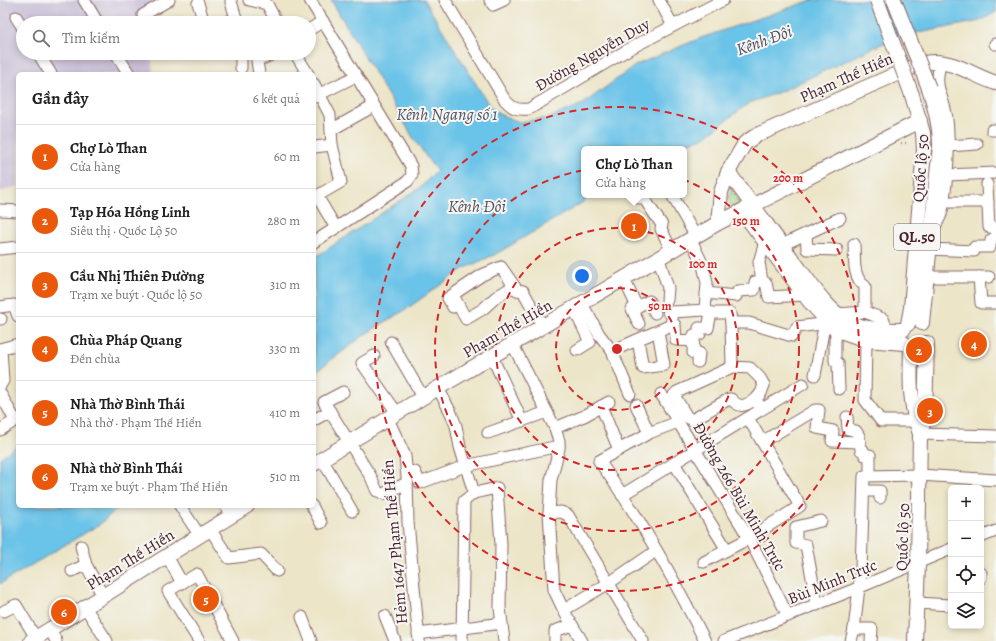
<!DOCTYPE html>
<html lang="vi">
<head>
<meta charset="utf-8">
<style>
	:root { --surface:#fff; --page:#f2f2f2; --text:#202124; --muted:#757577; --line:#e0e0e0; --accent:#ea580c }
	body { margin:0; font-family:Alegreya,serif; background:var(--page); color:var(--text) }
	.controls { position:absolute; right:12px; bottom:12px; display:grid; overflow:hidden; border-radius:6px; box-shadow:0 2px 6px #0003 }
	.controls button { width:36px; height:36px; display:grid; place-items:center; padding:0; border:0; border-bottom:1px solid var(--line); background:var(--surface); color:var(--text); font:20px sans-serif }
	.you { position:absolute; left:582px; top:276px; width:14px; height:14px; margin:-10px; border:3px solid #fff; border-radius:50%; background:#1a73e8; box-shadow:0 0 0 6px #1a73e833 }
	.badge { display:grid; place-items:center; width:26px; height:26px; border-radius:50%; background:var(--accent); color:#fff; font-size:13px; font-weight:700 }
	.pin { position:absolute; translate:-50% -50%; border:2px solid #fff; box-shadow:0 1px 4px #0006 }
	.popup { position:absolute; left:581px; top:146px; width:106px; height:52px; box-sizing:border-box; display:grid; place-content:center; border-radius:6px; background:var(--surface); filter:drop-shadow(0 1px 3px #0005); font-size:13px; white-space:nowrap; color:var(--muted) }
	.popup b { font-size:15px; color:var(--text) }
	.popup::after { content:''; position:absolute; left:50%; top:100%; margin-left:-8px; border:8px solid transparent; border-top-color:var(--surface) }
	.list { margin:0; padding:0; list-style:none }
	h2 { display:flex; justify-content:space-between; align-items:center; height:52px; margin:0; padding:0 16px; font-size:17px }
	h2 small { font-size:13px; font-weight:400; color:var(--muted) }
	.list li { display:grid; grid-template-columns:26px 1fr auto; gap:12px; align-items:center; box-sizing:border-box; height:64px; padding:0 16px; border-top:1px solid var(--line) }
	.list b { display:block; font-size:15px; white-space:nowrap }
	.list p { margin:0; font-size:13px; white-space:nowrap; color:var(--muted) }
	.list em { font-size:13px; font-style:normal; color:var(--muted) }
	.icon { flex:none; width:22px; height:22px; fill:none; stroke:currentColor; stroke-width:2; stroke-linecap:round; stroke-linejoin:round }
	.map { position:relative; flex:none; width:996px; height:641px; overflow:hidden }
	.search { position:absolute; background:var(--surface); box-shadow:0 2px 6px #0003; left:16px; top:16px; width:300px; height:44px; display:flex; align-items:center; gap:10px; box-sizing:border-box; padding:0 14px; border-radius:22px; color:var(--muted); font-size:15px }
	.panel { position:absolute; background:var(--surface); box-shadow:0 2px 6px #0003; left:16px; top:72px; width:300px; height:436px; border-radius:6px }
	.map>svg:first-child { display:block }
	.industrial { fill:#c9bfd7 }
	.green { fill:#9ccb7a; stroke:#737552 }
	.water { fill:#6bc3e8; stroke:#5a718a }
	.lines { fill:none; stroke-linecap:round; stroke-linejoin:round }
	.minor-casing { stroke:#836462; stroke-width:13 }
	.major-casing { stroke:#836462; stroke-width:16 }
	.path { stroke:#836462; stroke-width:1.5; stroke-dasharray:1 3; stroke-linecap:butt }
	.minor { stroke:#fff; stroke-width:11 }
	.major { stroke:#fff; stroke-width:14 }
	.major-bridge-casing { stroke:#836462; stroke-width:16; stroke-linecap:butt }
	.major-bridge { stroke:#fff; stroke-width:14 }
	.ring { fill:none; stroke:#d62828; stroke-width:2; stroke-dasharray:7 5 }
	.labels { text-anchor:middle; stroke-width:4; stroke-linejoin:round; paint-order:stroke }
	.shield { fill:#f6f6f2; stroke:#7e6067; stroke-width:1 }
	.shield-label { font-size:15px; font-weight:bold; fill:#4a1f2b }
	.street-label { font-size:16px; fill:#4a1f2b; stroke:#f6f6f2 }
	.water-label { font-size:17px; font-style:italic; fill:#545064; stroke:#f6f6f2 }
	.centre { fill:#d62828; stroke:#f6f6f2; stroke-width:2 }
	.ring-label { font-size:12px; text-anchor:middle; font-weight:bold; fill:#d62828; stroke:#f6f6f2; stroke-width:4; stroke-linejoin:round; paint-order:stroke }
</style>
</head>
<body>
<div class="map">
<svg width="996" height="641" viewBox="0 0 996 641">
	<rect width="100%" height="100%" fill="#f6f6f2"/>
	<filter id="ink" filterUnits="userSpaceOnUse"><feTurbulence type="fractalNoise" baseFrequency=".025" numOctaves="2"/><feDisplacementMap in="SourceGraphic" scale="8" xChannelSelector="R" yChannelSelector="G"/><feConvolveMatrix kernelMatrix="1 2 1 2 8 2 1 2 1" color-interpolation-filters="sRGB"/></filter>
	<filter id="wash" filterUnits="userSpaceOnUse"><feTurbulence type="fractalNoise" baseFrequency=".012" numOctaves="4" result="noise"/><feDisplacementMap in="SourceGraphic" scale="16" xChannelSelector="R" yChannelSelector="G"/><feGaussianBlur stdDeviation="0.9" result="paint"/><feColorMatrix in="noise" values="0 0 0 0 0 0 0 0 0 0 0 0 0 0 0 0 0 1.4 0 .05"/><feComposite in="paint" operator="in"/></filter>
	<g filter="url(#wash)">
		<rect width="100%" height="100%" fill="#ece5c8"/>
		<path class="industrial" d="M0,0H152L154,3L138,16V23H23V53H149L151,57L153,71L149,74H18V186L0,192Z"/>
		<path class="green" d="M732,188L746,202L731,209L728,198Z"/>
		<g class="water">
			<path d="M331,0H424L489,105L499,114L519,122L549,118L583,104L636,65L701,38L812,0H996V12L980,21L924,32L903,34L777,93L749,103L703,138L664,149H584V195H591L585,201L496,254L463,269L405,310L367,333L314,373V258L421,187L437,170L432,165L414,139Z"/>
			<path d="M18,445V506H120L100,524L0,584V458Z"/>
		</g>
	</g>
	<g filter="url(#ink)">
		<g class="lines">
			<g class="minor-casing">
				<g id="minor">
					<path d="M84,0L98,23"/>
					<path d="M249,0L267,4L277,23"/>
					<path d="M310,0L411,166L412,175L408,181L314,242"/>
					<path d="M445,0L505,100C513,109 517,110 529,109L629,49L723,0"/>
					<path d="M490,0L493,5L504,0"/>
					<path d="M659,0L673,26"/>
					<path d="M198,3L204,23"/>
					<path d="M16,17L23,28"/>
					<path d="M144,23L143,15L169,0"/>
					<path d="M225,23L236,18L231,2V0"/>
					<path d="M309,30L323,21"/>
					<path d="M995,44H996"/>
					<path d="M38,53L51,74"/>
					<path d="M116,53L129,74"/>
					<path d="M241,53V68"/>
					<path d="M257,53L259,56L264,58L275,53"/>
					<path d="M295,53L308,74"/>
					<path d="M259,56L257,61L259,74"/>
					<path d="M314,84L330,115L331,130"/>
					<path d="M314,97L356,76"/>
					<path d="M992,130H996"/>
					<path d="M948,146L977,144"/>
					<path d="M314,147L332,145L331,130L374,106"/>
					<path d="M946,175L996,173"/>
					<path d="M987,184L989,227L996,228"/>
					<path d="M638,195L639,198L643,197L662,225L661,229L672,251"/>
					<path d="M672,195L696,237"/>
					<path d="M317,196L341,182L332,145"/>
					<path d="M314,197L317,196L336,228"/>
					<path d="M944,202H988"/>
					<path d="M0,210L18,211"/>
					<path d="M932,232C935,224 940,220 942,211C947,182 950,148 947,119C944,95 932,88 941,63"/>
					<path d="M806,234L807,249L837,250"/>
					<path d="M691,240L703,265L707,283L705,310"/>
					<path d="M854,244C855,259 852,277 865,286V312"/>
					<path d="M782,245L840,218"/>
					<path d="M0,249L18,247"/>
					<path d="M929,249L974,251L975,247H990L991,240L996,237"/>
					<path d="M659,259L668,288L667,300"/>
					<path d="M926,277H989"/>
					<path d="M979,277L981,303H996"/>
					<path d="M624,279L637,307"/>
					<path d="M762,281L759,262L765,242"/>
					<path d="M706,293L736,296L738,291L754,290L755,282L762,281L766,283L769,297L805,295"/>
					<path d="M454,297L466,319L483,309L496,297L514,286"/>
					<path d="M582,304L599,334L612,351L630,394"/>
					<path d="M0,307L14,305L18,316"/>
					<path d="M453,307L448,298L482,275L501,267L517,290L523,291L543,327"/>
					<path d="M574,309L590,342L577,350"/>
					<path d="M705,310L711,313H730L731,323H749L792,336L797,327L829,323"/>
					<path d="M673,312L705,310"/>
					<path d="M837,314L865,312L883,319L887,329"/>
					<path d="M0,319H1"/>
					<path d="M731,323L732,367"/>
					<path d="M639,324L632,309L649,301L655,313"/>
					<path d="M671,325H675L676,340L694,341"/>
					<path d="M837,330L835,340V361L838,363L839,389"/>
					<path d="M638,340L643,368L664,365L658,331"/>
					<path d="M866,340L865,400L881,421H916"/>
					<path d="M391,342L423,397"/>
					<path d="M513,345L555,428L559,441V449L551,480L549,513L554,590L565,613L582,641"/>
					<path d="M0,349L18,344"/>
					<path d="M612,351L671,325L673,312H668"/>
					<path d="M374,356L362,363L397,413"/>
					<path d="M492,357L522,421"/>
					<path d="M698,362L699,353H693L694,335L700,334L699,328H708L711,313"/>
					<path d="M815,375L823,332L829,323"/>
					<path d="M0,386L3,381L1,349"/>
					<path d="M438,388L451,413L456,426L460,447L474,493"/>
					<path d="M343,392L324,402L371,477L377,491"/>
					<path d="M0,393L15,420"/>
					<path d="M661,394L749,538L788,616"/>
					<path d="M756,399C745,406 740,409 731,399H729L692,420L687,417L674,395L677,392L732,367L750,368L760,378L764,385L761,393L756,399L761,409"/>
					<path d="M636,405L649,433L678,422"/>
					<path d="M601,406L619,450"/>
					<path d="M847,417L848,429L856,431L859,436L861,450H863L865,455H870V475"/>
					<path d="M388,419L405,456L407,477L408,522L419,641"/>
					<path d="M314,420L330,411"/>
					<path d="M555,428L584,416L609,402"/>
					<path d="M0,430L18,419"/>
					<path d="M488,433L547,412"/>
					<path d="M649,433L599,461C640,517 674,579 705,641"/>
					<path d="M920,434L996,436"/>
					<path d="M762,442L815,410H819L817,428L833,431L832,441L860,442"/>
					<path d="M322,459L352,511"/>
					<path d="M674,463L727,550"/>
					<path d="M407,471L415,472L420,483L465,466L559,446"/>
					<path d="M864,491H880V498"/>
					<path d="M383,494L407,483"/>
					<path d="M622,495L803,384"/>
					<path d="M180,506L200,536"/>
					<path d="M225,506L235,514"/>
					<path d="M312,506L321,523"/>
					<path d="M549,513L561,512L568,515L643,641"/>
					<path d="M210,529L229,558L261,554L277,571"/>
					<path d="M981,537L996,531"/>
					<path d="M81,546L86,565"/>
					<path d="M167,556L182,583"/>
					<path d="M704,562L746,540L800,506L748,418"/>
					<path d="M72,571L86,565L103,596"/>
					<path d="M981,573V578"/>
					<path d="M916,603L951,605"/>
					<path d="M817,605L806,545L796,543V527L821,521"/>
					<path d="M85,607L107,641"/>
					<path d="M564,610L609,583L656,551"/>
					<path d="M4,611L16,605L36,638"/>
					<path d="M385,616L395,641"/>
					<path d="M302,617L311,641"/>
					<path d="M50,629L56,641"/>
					<path d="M418,634L502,623"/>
					<path d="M199,641L168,591L197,574L233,641"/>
					<path d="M462,641L464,501L474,493L497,488L501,544L500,608L504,641"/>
					<path d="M555,641V631L572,625"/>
					<path d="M724,641L858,588L951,549"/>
					<path d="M851,641L854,629"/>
					<path d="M871,641L872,629H854L861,571L864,476L920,475L996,480"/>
				</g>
			</g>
			<g class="major-casing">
				<g id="major">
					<path d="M728,172C753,205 776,238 801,271C814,288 827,309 846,320C864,330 883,330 903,330"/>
					<path d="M742,211L810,302L829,323L837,330L866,340L904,343"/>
					<path d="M718,223L721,192L728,172L745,143L757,135L915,66C921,64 927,62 933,62C955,61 976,77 996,83"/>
					<path d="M922,323L940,145C940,125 935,107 929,88"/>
					<path d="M908,324L911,308L924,150L923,133L912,95"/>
					<path d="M911,348C910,380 909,403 920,434L918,563L915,641"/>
					<path d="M920,434L925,417L927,343"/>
					<path d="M314,464L438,388L718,223L920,121"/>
					<path d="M31,641L247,506"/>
				</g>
			</g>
			<path class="path" d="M901,143H907"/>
			<use href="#minor" class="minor"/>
			<use href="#major" class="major"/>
			<g class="major-bridge-casing">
				<g id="major-bridge">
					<path d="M877,0L912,95"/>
					<path d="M894,0L929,88"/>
				</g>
			</g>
			<use href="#major-bridge" class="major-bridge"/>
		</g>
	</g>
	<g class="ring">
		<circle cx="617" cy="349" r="61"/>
		<circle cx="617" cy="349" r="121"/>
		<circle cx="617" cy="349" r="182"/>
		<circle cx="617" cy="349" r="242"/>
	</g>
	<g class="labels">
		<rect class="shield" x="894" y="224" width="46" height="26" rx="3"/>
		<g class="shield-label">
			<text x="917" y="242">QL.50</text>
		</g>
		<g class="street-label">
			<text transform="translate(592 54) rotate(-30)" y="6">Đường Nguyễn Duy</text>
			<text transform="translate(846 77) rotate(-24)" y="6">Phạm Thế Hiển</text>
			<text transform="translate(920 168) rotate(-86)" y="6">Quốc lộ 50</text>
			<text transform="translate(507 328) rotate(-30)" y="6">Phạm Thế Hiển</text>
			<text transform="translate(740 496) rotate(60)" y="6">Đường 266 Bùi Minh Trực</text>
			<text transform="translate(902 537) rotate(-88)" y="6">Quốc lộ 50</text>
			<text transform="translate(394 542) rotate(-95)" y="6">Hẻm 1647 Phạm Thế Hiển</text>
			<text transform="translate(130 559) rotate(-32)" y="6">Phạm Thế Hiển</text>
			<text transform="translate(832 581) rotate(-22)" y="6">Bùi Minh Trực</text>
		</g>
		<g class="water-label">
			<text transform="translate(764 40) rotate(-20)" y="6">Kênh Đôi</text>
			<text x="447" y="120">Kênh Ngang số 1</text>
			<text x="477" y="212">Kênh Đôi</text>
		</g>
	</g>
	<circle cx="617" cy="349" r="6" class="centre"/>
	<g class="ring-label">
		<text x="788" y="182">200 m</text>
		<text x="746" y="225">150 m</text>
		<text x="703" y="268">100 m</text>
		<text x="660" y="310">50 m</text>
	</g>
</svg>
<div class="controls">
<button>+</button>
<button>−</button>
<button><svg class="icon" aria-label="locate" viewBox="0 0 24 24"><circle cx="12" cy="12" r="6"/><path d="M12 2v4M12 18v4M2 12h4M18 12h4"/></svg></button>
<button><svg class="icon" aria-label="layers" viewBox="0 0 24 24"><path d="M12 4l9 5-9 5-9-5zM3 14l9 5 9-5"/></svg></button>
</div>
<div class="you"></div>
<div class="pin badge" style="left:634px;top:226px">1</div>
<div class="popup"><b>Chợ Lò Than</b>Cửa hàng</div>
<div class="pin badge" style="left:919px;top:350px">2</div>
<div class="pin badge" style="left:930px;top:411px">3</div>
<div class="pin badge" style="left:974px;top:344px">4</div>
<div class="pin badge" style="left:206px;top:599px">5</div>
<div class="pin badge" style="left:64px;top:612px">6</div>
<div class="search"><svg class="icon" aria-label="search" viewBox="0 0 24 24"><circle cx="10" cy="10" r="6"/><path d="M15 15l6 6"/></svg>Tìm kiếm</div>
<section class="panel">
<h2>Gần đây<small>6 kết quả</small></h2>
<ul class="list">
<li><span class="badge">1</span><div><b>Chợ Lò Than</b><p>Cửa hàng</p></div><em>60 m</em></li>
<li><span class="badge">2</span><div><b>Tạp Hóa Hồng Linh</b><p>Siêu thị · Quốc Lộ 50</p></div><em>280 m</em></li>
<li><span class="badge">3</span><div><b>Cầu Nhị Thiên Đường</b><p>Trạm xe buýt · Quốc lộ 50</p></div><em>310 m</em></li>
<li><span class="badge">4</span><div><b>Chùa Pháp Quang</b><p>Đền chùa</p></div><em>330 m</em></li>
<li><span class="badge">5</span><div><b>Nhà Thờ Bình Thái</b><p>Nhà thờ · Phạm Thế Hiển</p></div><em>410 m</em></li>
<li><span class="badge">6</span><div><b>Nhà thờ Bình Thái</b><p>Trạm xe buýt · Phạm Thế Hiển</p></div><em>510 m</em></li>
</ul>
</section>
</div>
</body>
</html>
